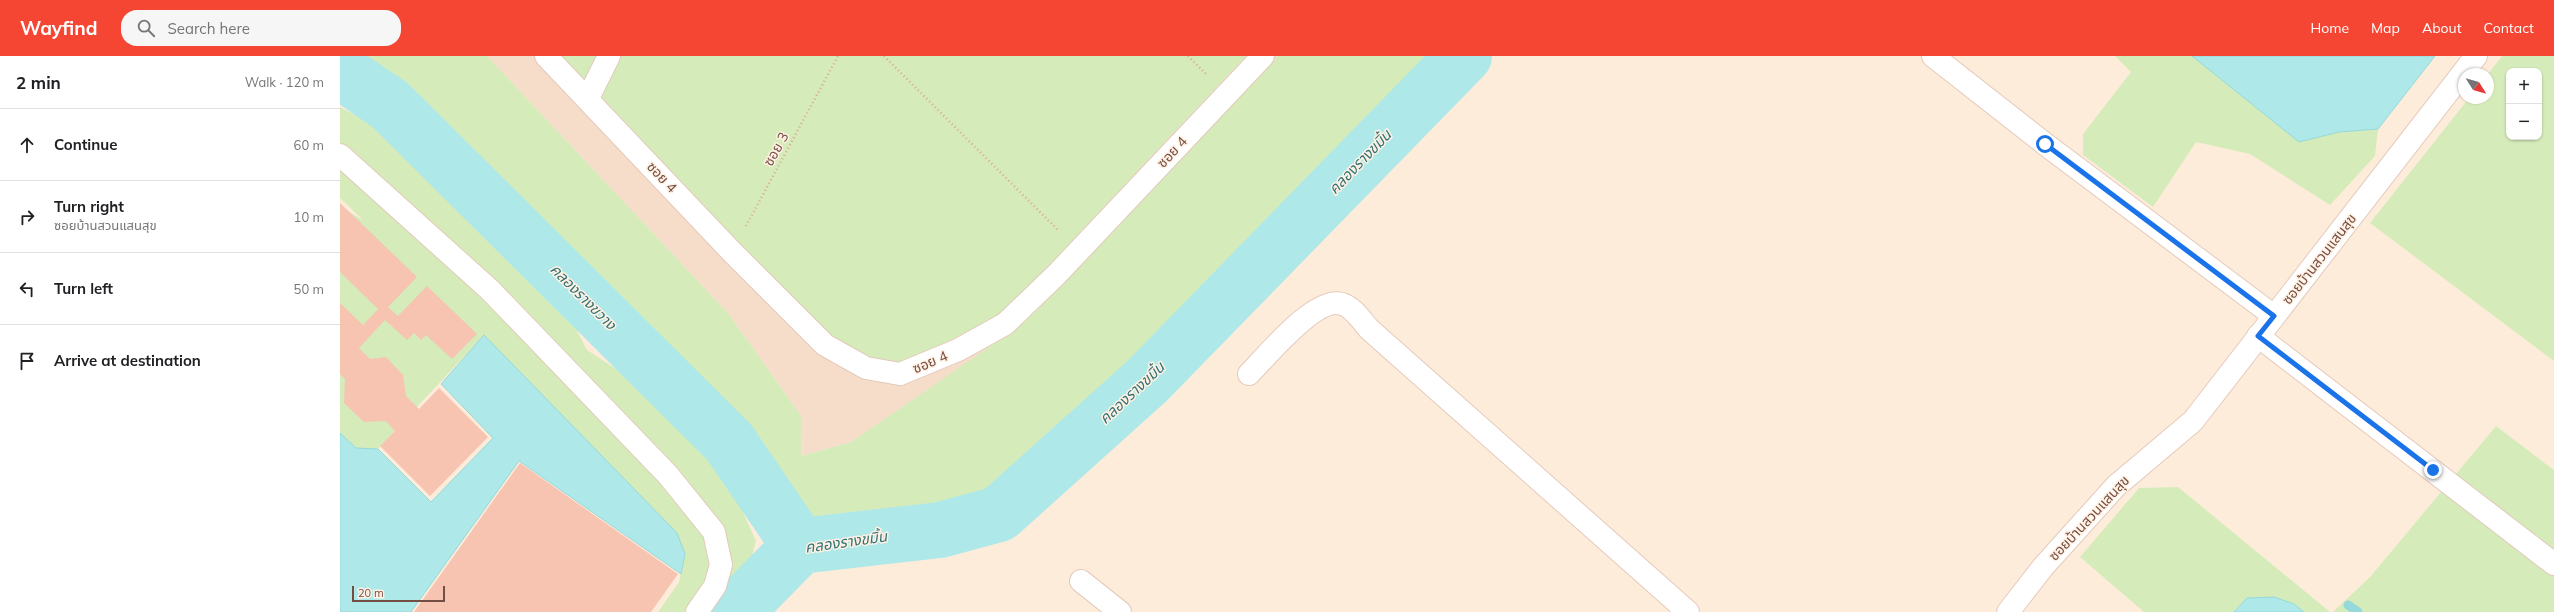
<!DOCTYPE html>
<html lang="en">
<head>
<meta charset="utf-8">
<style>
	:root { --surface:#fff; --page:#f6f6f6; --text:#202124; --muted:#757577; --line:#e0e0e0; --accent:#f54634 }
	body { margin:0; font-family:Mulish,"Noto Sans Thai",sans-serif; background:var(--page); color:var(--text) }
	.controls { position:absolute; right:12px; top:12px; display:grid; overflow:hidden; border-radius:8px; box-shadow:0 1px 3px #0004 }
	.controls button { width:36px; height:36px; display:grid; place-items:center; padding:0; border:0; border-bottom:1px solid var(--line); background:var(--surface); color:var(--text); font:20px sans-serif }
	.compass { position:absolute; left:2118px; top:12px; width:36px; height:36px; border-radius:50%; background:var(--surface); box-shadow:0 1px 3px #0004; rotate:127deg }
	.scale { position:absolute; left:12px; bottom:10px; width:93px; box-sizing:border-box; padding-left:4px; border:2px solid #754e43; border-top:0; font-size:11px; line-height:14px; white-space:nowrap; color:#754e43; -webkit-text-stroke:3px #fff1e4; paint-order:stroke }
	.stop { position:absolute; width:12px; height:12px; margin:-9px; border:3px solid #1a73e8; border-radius:50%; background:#fff }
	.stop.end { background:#1a73e8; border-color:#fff; box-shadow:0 1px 4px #0008 }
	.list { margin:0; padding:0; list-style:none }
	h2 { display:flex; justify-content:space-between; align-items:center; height:52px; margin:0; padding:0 16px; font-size:17px }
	h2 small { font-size:13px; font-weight:400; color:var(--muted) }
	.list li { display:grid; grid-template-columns:26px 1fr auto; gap:12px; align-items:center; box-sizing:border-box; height:72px; padding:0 16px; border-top:1px solid var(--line) }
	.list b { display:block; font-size:15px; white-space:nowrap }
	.list p { margin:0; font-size:13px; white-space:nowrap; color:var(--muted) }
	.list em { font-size:13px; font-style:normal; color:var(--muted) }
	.icon { flex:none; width:22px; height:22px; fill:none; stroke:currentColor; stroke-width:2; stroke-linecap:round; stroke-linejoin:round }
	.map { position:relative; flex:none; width:2214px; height:556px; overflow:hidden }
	header { display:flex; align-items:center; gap:24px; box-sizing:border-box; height:56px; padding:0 20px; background:var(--accent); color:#fff }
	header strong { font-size:19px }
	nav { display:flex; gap:22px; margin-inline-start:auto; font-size:14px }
	.search { width:280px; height:36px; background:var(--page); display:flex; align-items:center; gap:10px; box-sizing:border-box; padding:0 14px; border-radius:16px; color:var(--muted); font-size:15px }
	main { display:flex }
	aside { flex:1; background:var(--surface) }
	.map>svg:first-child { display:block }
	.residential { fill:#f6ddc9 }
	.green { fill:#d5ecba; fill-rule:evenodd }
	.water { fill:#afe8e9; stroke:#95d9db }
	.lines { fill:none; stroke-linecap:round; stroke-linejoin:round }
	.stream { stroke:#95d9db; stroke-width:9 }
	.river { stroke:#afe8e9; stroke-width:56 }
	.building { fill:#f6c4b1 }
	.minor-casing { stroke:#e4c9bb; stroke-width:24 }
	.path { stroke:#daa795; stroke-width:2.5; stroke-dasharray:1 3; stroke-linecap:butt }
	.minor { stroke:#fff; stroke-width:22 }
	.route { stroke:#1a73e8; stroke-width:5 }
	.labels { text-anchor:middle; stroke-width:3; stroke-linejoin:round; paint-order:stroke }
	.street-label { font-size:14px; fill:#754e43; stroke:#fff1e4 }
	.water-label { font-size:15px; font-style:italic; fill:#337375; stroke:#fff1e4 }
</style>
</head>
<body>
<header>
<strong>Wayfind</strong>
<div class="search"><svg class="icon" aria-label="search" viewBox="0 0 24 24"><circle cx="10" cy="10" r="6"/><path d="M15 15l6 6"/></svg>Search here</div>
<nav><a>Home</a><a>Map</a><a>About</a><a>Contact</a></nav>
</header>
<main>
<aside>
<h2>2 min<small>Walk · 120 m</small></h2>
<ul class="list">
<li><svg class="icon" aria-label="ahead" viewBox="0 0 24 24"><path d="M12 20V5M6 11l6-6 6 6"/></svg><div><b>Continue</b></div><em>60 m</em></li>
<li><svg class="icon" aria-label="right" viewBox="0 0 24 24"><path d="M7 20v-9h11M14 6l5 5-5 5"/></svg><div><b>Turn right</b><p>ซอยบ้านสวนแสนสุข</p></div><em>10 m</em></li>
<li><svg class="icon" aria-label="left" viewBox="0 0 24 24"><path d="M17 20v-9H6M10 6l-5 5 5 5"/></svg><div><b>Turn left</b></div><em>50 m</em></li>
<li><svg class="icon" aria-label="arrive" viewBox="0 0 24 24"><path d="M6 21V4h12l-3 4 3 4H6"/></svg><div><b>Arrive at destination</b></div></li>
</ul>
</aside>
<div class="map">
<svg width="2214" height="556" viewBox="0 0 2214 556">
	<rect width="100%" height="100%" fill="#feecdb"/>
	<path class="residential" d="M147,0H217L664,257L906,0H938L649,295L511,386L461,400L462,361L388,257Z"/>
	<g class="green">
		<path d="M0,0H147L388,257L462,361L461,400L511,386L645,294L938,0H1114L821,295L654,443L537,473L477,471L432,431L117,97L0,6Z"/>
		<path d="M217,0H906L664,257L607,289L564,307L525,302L482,274Z"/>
		<path d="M1775,0H1852L1959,86L1999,76L2038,73L2035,100L1990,149L1910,98L1856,86L1813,151L1743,99V78L1791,16Z"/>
		<path d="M2162,0H2214V305L2030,167L2129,42H2148V18ZM2169,15H2199V81H2169Z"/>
		<path d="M0,51L58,82L109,142L181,218L222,246L247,294L345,358L374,392L416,485L405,526L386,556H318L339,526L345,498L144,279L38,393L16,392L0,377V150L24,165L0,142Z"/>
		<path d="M2156,370L2214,414V556H1993L2030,521Z"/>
		<path d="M1838,431L1990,556H1964L1954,548L1907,542L1894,556H1804L1740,501L1799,432Z"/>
	</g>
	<g class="water">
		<path d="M1852,0H2095L2038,73L1999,76L1959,86Z"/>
		<path d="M144,279L337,477L345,498L341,518L179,405L71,556H0V377L16,392L38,393L91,446L153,382L101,328Z"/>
		<path d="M1934,541L1954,548L1964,556H1894L1907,542Z"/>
	</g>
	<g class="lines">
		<path class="stream" d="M2008,549L2018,556"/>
		<g class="river">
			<path d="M0,15L50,49L389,386L460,490"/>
			<path d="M398,556L403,548L460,490L600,474L659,458L807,325L1124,0"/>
		</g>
	</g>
	<g class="building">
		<path d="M0,147L77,221L48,251L58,260L87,230L137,278L112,303L86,279L81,284L74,277L67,284L45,264L19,292L30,303L46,301L63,319L66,340L79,353L99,332L148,381L90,440L40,390L55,375L46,365L24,366L4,347L5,323L0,318V247L23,269L38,253L0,216Z"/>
		<path d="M180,407L338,518L311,556H74Z"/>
	</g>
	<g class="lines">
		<g class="minor-casing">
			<g id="minor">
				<path d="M206,0L392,196L485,289L526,312L560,318L618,294L665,268L717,218L923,0"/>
				<path d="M1593,0L1705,88L1934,260"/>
				<path d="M248,42L269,0"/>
				<path d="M0,99L150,234L328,419L374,476L381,509L375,530L357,556"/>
				<path d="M1918,280L2214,508"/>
				<path d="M909,318C926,301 976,239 1002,248C1013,251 1022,265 1029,273L1348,556"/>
				<path d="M741,525L780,556"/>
				<path d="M1668,556L1703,511L1776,430L1853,365L2136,0"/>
			</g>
		</g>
		<g class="path">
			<path d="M544,0L719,175"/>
			<path d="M848,0L867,19"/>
			<path d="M406,170L498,0"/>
		</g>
		<use href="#minor" class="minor"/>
	</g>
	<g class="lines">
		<path class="route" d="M1705,88L1934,260L1918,280L2093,414"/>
	</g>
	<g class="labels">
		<g class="street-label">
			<text transform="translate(436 93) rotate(-61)" y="5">ซอย 3</text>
			<text transform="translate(832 96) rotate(-47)" y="5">ซอย 4</text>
			<text transform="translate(322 121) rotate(47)" y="5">ซอย 4</text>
			<text transform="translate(1979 203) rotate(-52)" y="5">ซอยบ้านสวนแสนสุข</text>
			<text transform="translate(590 306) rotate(-23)" y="5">ซอย 4</text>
			<text transform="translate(1749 462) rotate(-47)" y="5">ซอยบ้านสวนแสนสุข</text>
		</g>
		<g class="water-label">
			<text transform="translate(1020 106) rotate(-46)" y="5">คลองรางขมิ้น</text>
			<text transform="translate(243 241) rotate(45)" y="5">คลองรางขวาง</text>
			<text transform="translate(792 337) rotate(-43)" y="5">คลองรางขมิ้น</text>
			<text transform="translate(506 486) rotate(-8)" y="5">คลองรางขมิ้น</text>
		</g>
	</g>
</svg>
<div class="controls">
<button>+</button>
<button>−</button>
</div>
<svg class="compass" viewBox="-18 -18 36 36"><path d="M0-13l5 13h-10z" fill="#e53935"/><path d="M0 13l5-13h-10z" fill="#757577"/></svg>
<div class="scale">20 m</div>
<div class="stop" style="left:1705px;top:88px"></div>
<div class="stop end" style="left:2093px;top:414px"></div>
</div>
</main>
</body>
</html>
